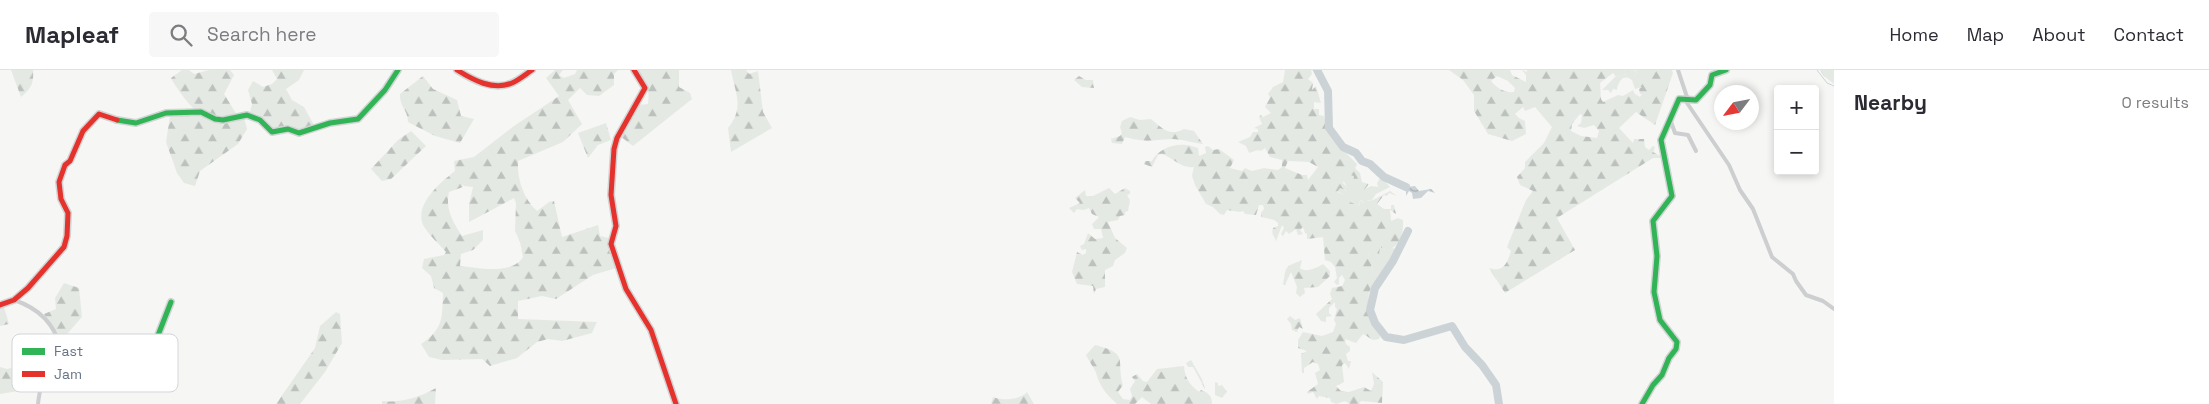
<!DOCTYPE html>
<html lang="en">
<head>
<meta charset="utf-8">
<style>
	:root { --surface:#fff; --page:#f7f7f7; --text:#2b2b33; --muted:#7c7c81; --line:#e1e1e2 }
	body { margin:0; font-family:"Space Grotesk",sans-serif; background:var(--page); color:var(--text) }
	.controls { position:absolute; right:15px; top:15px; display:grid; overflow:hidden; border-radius:5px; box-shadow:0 2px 8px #0003 }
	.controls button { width:45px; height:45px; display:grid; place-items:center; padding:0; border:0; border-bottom:1px solid var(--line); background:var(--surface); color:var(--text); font:25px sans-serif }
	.compass { position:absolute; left:1714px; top:15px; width:45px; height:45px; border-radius:50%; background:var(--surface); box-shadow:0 2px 8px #0003; rotate:238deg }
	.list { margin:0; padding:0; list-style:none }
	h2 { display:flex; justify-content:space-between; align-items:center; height:65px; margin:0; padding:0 20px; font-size:21px }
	h2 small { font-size:16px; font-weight:400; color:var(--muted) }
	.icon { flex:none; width:28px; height:28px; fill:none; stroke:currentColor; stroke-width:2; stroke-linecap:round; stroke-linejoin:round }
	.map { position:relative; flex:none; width:1834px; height:334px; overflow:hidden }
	header { display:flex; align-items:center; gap:30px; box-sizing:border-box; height:70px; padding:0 25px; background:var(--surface); border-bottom:1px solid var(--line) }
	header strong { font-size:24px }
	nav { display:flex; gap:28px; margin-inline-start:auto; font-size:18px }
	.search { width:350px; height:45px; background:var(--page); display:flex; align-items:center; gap:12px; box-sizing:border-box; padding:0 18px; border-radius:5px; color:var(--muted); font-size:19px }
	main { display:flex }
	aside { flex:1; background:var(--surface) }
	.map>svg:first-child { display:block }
	.grass { fill:#e5e9e3 }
	.forest { fill:url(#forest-firs); fill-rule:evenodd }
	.water { fill:url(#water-waves) }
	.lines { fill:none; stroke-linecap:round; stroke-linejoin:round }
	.stream { stroke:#ccd3d6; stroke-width:1 }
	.river { stroke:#ccd3d6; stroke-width:8 }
	.fast-casing { stroke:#d2d4d4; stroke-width:8 }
	.jam-casing { stroke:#d2d4d4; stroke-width:8 }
	.street { stroke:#cdced0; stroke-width:4 }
	.fast { stroke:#30b455; stroke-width:5 }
	.jam { stroke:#e5322d; stroke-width:5 }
	.key { fill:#fff; stroke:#d1d5da; stroke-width:1 }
	.key-label { font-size:14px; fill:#667484 }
</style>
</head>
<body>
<header>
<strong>Mapleaf</strong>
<div class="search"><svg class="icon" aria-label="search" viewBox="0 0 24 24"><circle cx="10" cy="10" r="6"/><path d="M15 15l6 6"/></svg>Search here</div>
<nav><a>Home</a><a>Map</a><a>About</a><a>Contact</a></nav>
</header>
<main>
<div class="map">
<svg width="1834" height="334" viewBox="0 0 1834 334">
	<defs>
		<pattern id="forest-firs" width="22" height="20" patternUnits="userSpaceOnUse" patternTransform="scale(1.25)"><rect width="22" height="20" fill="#e5e9e3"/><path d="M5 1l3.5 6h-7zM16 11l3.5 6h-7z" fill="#bdc1be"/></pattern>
		<pattern id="water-waves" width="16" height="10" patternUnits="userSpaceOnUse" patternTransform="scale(1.25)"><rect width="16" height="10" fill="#ccd3d6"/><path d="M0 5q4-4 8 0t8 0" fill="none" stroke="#a9b0b3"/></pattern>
	</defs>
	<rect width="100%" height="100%" fill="#f6f6f5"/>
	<g class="grass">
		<path d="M1632,0L1637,1L1632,10C1623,3 1618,12 1617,20L1613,19L1611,23L1608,20H1602L1615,7L1622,6Z"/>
		<path d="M1346,104H1352L1365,119L1371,116L1378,117L1377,113L1381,107L1390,117L1376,124L1371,131L1368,130L1364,133L1361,130L1359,132L1360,136L1350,132L1346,126L1337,121L1340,118L1346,121L1347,117L1343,110Z"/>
		<path d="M1379,177L1385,180L1394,178L1395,180L1382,204L1374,213L1373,200L1371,197L1368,185L1370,181L1379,180Z"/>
	</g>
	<g class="forest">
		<path d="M11,0H33C34,13 31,19 21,27Z"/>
		<path d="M182,0H189L194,4L209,0H230L234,5L224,24L237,45C226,47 204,45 195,39C190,37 173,13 171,8Z"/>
		<path d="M272,0H304L299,10L286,19L292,30L304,37L314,55L299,61L290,55L273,58L259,45L250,42L252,34L248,20L253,11L263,17L272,14L277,9Z"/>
		<path d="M555,0H563L559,5L564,8L575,4L577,0H618L614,4V15L599,26L587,25L580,18L568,30L582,54L563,72L518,91C517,109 523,128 537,141L549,132L554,131L562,167L598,155L600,166L609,168L608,178L616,198L593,205L556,229L542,226L518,231V249L597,252L592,263L562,271L548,269L537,272L517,288L490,296L482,289L442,290L429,287L421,274C444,259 442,247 443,223L434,218L431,206L422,198L424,189L444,185L446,182C439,174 428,164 423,155C414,134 441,112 455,101L454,91L474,87L514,56L559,26L546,8ZM462,114L464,116L473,117L469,134V152L514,128L516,133L515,161L520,172L523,187C512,205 478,198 460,196L461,184L473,180L483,170V160L462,166C453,152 445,139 449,122L463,117Z"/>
		<path d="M636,0H679V17L690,23L692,29L633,76L620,66L638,35L648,34C651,15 643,15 636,0Z"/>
		<path d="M731,0H746L749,4L758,1L763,42L772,58L731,82L728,58C745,37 735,23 731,0Z"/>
		<path d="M1285,0H1311L1312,4L1308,9L1313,13L1312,20L1316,16L1321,33L1314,32V39H1319V45L1324,46L1327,57L1341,78L1356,93L1357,95L1355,98L1360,103L1362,112L1369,114L1365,119L1358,121L1353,114L1354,106L1346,104L1343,113L1347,117V121L1340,118L1337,122L1350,127V132L1360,136L1359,130L1364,133L1366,130L1371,131L1390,121L1397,126L1389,123L1387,126L1384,125L1377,134L1384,139H1391V135H1394L1396,144L1390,140L1391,151L1398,148L1403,150C1404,163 1400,176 1387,181L1380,177L1379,184L1370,181L1368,185L1372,193L1371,197L1376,205L1374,207L1375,215C1362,223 1372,242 1377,253L1376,256L1381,257L1382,260L1379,262L1380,268C1372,273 1370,267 1363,264L1356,273L1345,269L1346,274L1350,277V281L1346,284L1348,291H1351L1349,299L1345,293L1342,295L1344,312L1336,316L1341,321L1349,322L1364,317L1371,321L1374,314L1372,302L1383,312L1382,333L1361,331L1359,334H1350L1345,331L1336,334L1331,332L1330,328L1319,326L1317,329L1313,322L1308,324L1307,322L1318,314L1315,303L1320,300L1318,294L1313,292L1304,298V303H1302L1301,284L1307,281L1298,278V270L1303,262L1322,266L1333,262L1336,254L1334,250L1337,239L1335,237V232L1329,238V243L1332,246L1326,247V252L1321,251L1316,244L1332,229L1330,224L1332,218L1342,216L1345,210L1342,205L1339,208V214L1337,215L1334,212L1337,208L1335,197L1331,192L1325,190L1323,167L1307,169V164L1305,163L1303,157L1300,160L1303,164L1298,165L1296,159L1289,164L1286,161L1283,166L1281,164L1284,158L1282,155L1276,171C1274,165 1271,165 1273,158L1278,156V153L1274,150L1261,147V143L1264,139L1263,135H1259L1256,145L1245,144L1243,141L1240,142L1227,140L1224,145L1220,144L1213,137L1206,134L1195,115L1192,105L1194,97C1182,99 1173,88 1162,84L1158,85L1152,97L1144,94L1145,91H1152C1157,80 1173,73 1186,75C1190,75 1193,77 1198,78L1199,86L1206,83L1205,77L1208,76L1213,80L1219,79L1234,90L1230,98L1242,101L1245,98L1252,101L1264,98L1278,100L1282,97V90L1270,87L1265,78L1261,81L1258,80L1249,83L1246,76L1238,72L1250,67L1253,62H1258V59L1254,58L1262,54L1259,47L1261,45L1263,47L1271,43L1265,37L1270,27L1268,24L1273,17L1283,12ZM1288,91L1309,92L1318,97L1308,110L1307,105H1302L1285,98Z"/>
		<path d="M1449,0H1510L1512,5L1526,12V5L1522,0L1527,2V0H1632L1622,6L1616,7L1613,3L1600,13L1601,29L1603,32L1618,25L1623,26L1633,20L1635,24L1640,27L1642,24H1640L1639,19L1642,17L1635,19L1632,10L1637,1L1635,0H1672L1673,3L1655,55L1636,42L1619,58L1633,73L1634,69H1644L1645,77L1649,80L1653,76L1655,77L1653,82L1664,88H1653L1557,148L1575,180L1505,223L1489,198C1504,203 1507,193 1511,181L1507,177L1526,130L1533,121L1520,115L1517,107L1525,98V92L1544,73L1552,57L1535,37L1525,41L1523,37L1515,44L1519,48L1525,51L1526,64L1512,71L1488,64L1474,41V25L1463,10ZM1497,6L1508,11L1515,18L1514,22C1504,23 1497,18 1491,11ZM1580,44L1582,45L1581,53L1577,56L1584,58L1594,55L1599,61L1597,68L1581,66L1571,61L1572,54Z"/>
		<path d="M1820,0H1834V14L1824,6Z"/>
		<path d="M423,6L433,19L457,30L461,46L474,49L460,73L435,66L408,52C408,40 399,36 400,24Z"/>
		<path d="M1079,6L1086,10H1093L1094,18L1082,17L1074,10Z"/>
		<path d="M197,44L221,53L244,48L247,59L238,74L200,101L195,116L184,113L177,103L166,72L170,46Z"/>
		<path d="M1130,47L1140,50L1151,49C1162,58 1169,67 1184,59L1194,61L1203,74C1193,73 1182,69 1172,69C1151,70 1147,73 1125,67L1122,74L1112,73L1111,69L1120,66L1122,63L1120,57L1122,51Z"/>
		<path d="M606,53L611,70L598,75L588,88L578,63Z"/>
		<path d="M411,61L426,76L391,109L382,111L371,99L398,70Z"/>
		<path d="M1109,118L1115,124L1125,118L1130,121V124L1127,125L1130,130L1128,141L1125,142V145L1120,146L1118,150L1108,152L1115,168L1127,178L1125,183L1115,190L1113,196L1105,200V217L1096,219L1094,224L1093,216L1077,214L1072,202L1077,182L1083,185L1086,183V179L1082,180L1080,176L1084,174L1088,163L1095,169L1103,168L1101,159H1094L1092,154L1099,147L1092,144L1089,138L1084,140L1077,139L1074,143L1069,138L1080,133L1075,128L1085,120L1086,126H1093Z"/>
		<path d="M1302,190L1300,198C1305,203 1317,198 1323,194L1330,201V206L1318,217L1304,218L1305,223L1300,227L1296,223L1297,217L1291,202L1285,215L1283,214C1287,195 1283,198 1302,190Z"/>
		<path d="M64,213L79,218L82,247L67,264L57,265L44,244L56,239L55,228Z"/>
		<path d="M4,237L9,254L0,256V238Z"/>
		<path d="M336,242L340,244L342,273L325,302L300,334H276L315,278L320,256Z"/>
		<path d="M1290,246L1295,250L1300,248L1303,259L1299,257L1297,262L1292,260L1291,254L1287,249Z"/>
		<path d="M1095,275C1130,284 1116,289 1123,315L1118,322L1123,329L1130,330L1132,326L1130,319L1135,311L1132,307L1137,304L1143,311L1147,312L1157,299L1184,296C1185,308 1189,314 1199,322L1201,320C1209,323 1212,326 1212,334H1151L1142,327L1135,334H1117C1106,324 1100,317 1096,303C1095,299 1088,290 1086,285Z"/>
		<path d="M1191,290L1202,309L1205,319L1193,297H1188L1186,293Z"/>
		<path d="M28,293L36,318L0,324V297L7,299Z"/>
		<path d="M1215,312L1218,313V316L1222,315L1227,322L1222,328L1215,325Z"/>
		<path d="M436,318L435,334H382V331C401,333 420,327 436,318Z"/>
		<path d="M1027,322L1034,334H991L993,327C1003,331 1020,330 1027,322Z"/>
	</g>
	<path class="water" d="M1415,116L1419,121L1431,119L1435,123L1428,121L1421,128L1413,129L1412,123L1409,121L1406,126V117Z"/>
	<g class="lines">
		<path class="stream" d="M1817,0L1827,13L1834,16"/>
		<g class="river">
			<path d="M1317,0L1328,21L1329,58L1343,77L1356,83L1362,91L1370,94L1384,107L1406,117"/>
			<path d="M1408,161L1393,191L1375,218L1370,240L1375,253L1386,267L1404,270L1452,256L1465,277L1482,295L1496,315L1499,334"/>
		</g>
		<g class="fast-casing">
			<g id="fast">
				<path d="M117,50L136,53L166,43L201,42L215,49L223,50L247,45L260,50L272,62L288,59L299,63L330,53L358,49L385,20L398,0"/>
				<path d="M58,271C88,262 113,280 136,298L141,299L146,296L171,232"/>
				<path d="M1642,334L1653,315L1662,305L1669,288L1676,279L1677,272L1660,250L1654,222L1657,186L1653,151L1672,126L1661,70L1679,29L1696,30L1710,15L1712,5L1726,0"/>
			</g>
		</g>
		<g class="jam-casing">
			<g id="jam">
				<path d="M457,0C473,10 493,21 512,13C519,10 526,4 532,0"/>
				<path d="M634,0L645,18L617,68L614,79L611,125L616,156L611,174L626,219L651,260L676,334"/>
				<path d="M0,235L14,230L28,218L64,177L67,166L68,143L61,129L59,112L65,95L70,91L83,61L99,44L117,50"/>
			</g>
		</g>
		<g class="street">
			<path d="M1678,0L1688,30"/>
			<path d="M1687,30V33L1729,95L1740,120L1753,139L1772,187L1793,204L1796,211L1806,225L1823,231L1834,239"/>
			<path d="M1670,49L1675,63L1688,65L1696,81"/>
			<path d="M14,230C38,238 54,252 60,277C61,282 63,288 61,292C59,298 54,298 50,302C42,309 39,324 38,334"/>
		</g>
		<use href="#fast" class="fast"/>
		<use href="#jam" class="jam"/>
	</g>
	<rect x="12" y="264" width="166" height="58" rx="8" class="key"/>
	<rect x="22" y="278" width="23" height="7" fill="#30b455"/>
	<rect x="22" y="301" width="23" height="6" fill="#e5322d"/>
	<g class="key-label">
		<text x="54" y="286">Fast</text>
		<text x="54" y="309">Jam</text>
	</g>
</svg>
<div class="controls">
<button>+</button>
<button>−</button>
</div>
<svg class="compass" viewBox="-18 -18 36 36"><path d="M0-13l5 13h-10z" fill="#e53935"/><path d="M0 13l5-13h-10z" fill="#7c7c81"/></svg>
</div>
<aside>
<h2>Nearby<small>0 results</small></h2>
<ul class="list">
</ul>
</aside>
</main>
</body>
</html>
